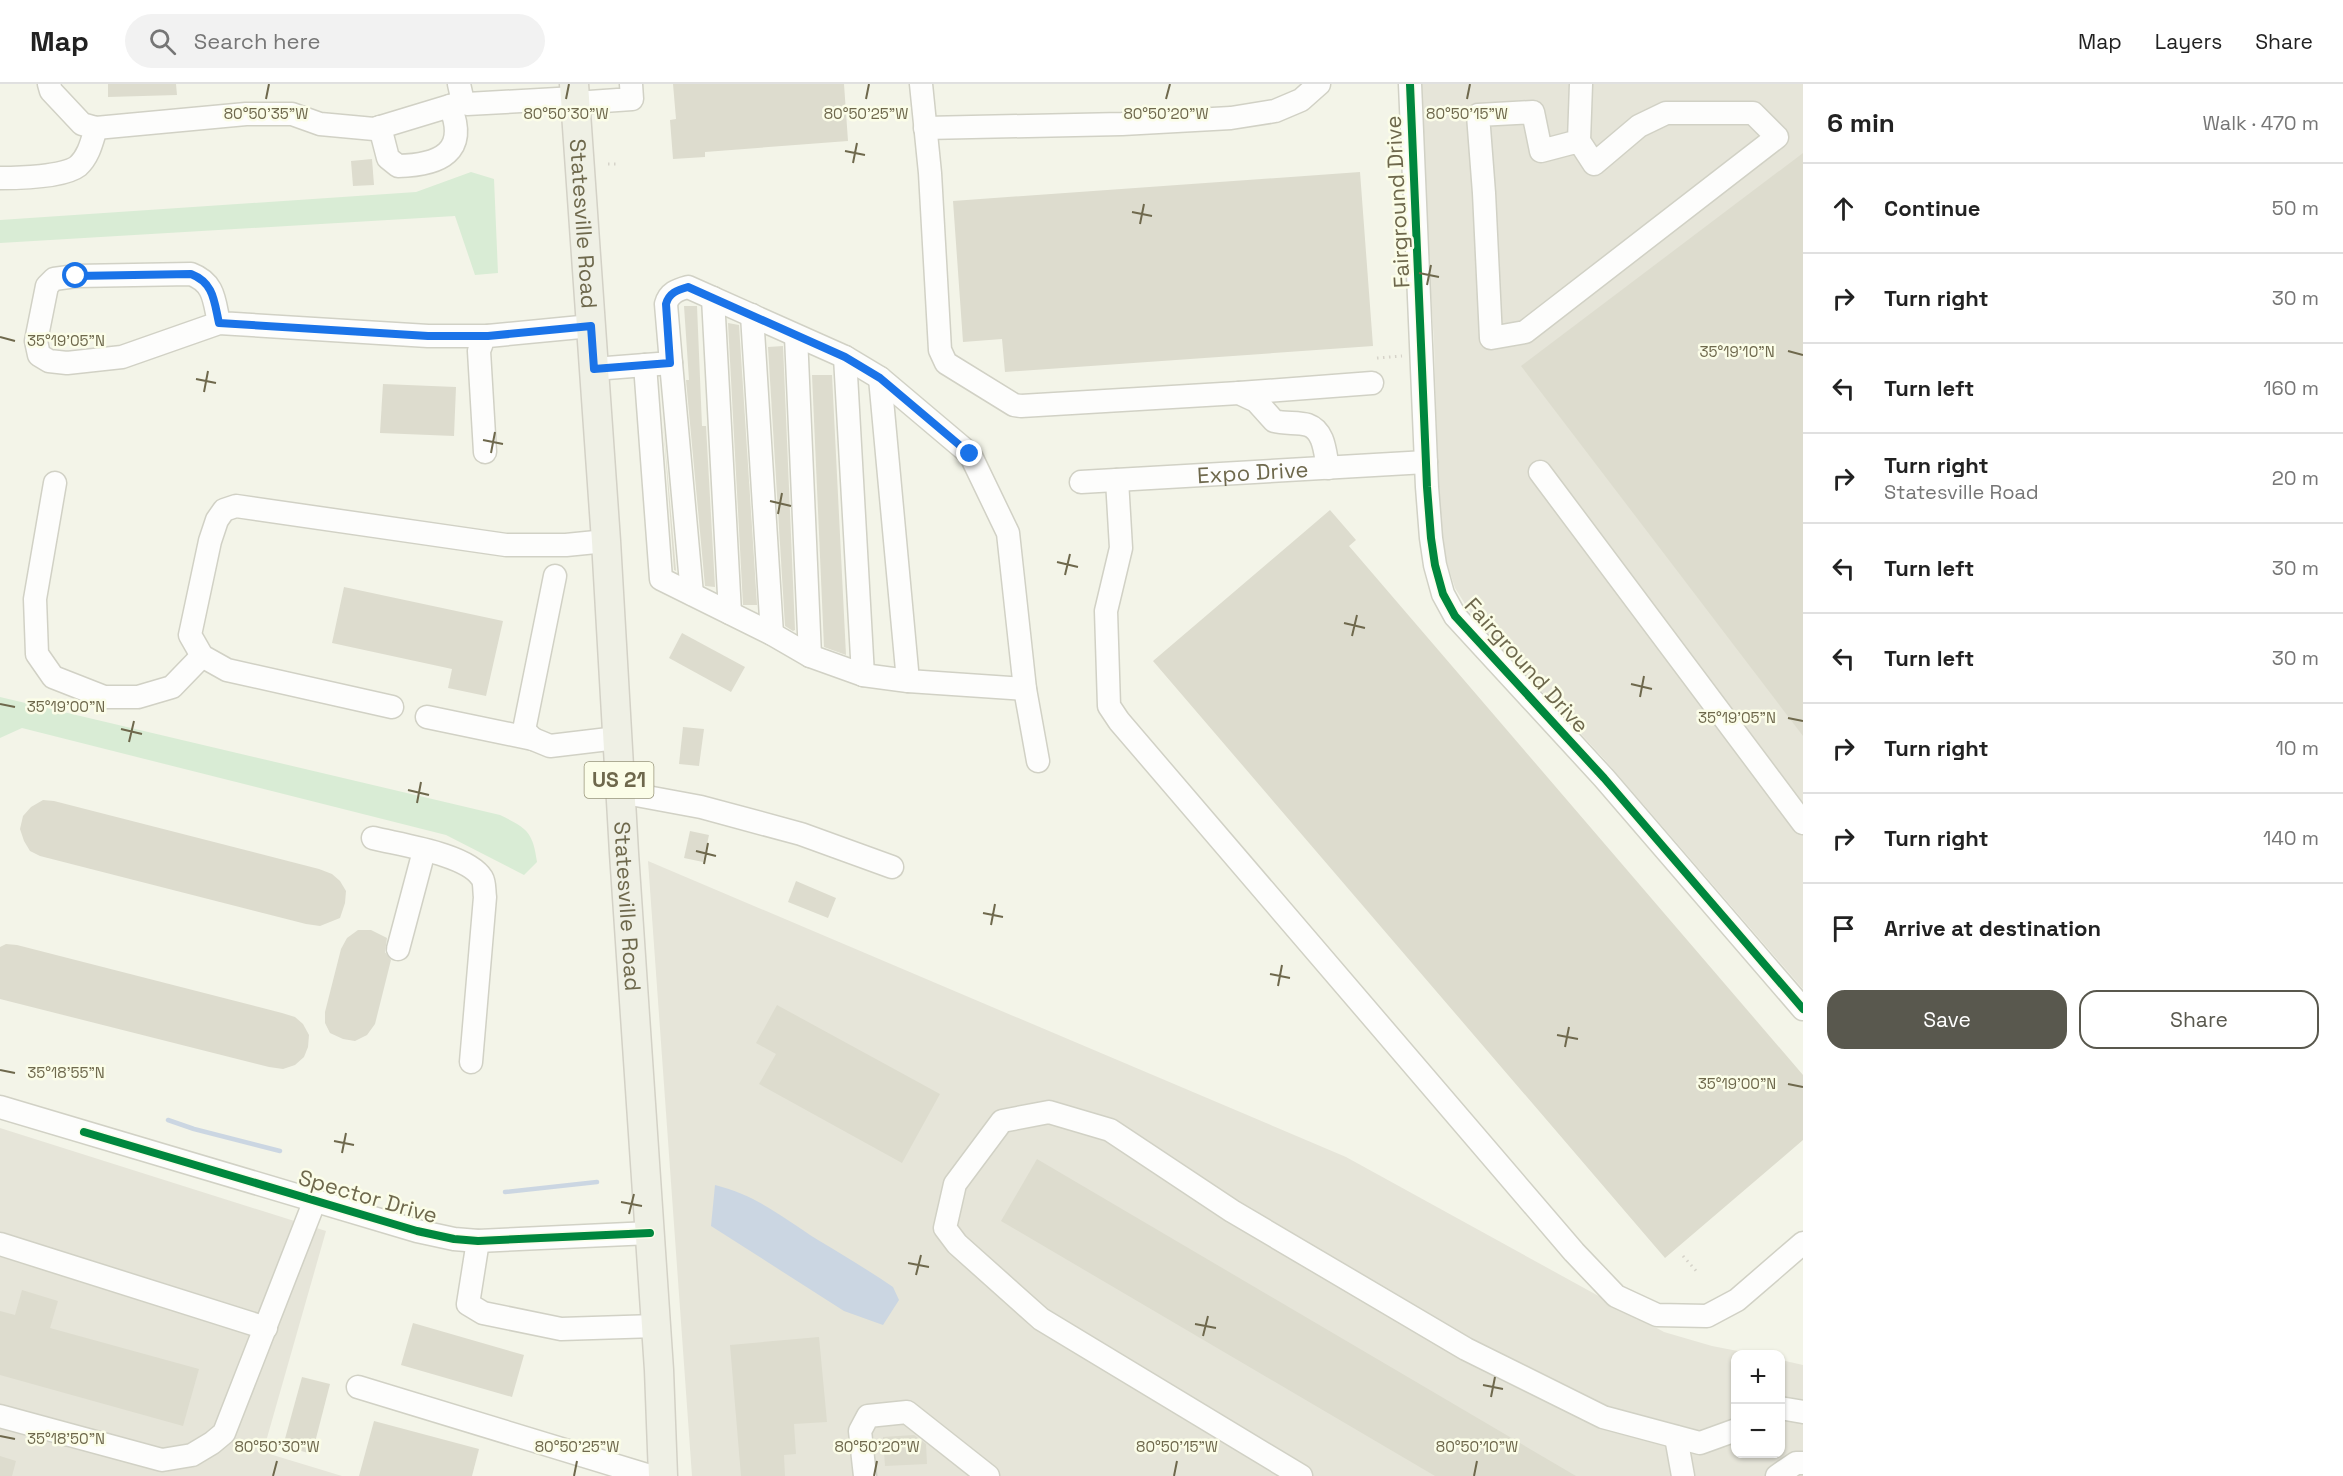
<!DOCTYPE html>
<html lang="en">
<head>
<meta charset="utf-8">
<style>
	:root { --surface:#fff; --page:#f2f2f2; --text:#222; --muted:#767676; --line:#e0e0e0; --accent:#59584e }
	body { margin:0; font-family:"Space Grotesk",sans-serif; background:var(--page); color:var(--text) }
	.controls { position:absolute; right:18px; bottom:18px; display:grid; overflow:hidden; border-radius:12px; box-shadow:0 2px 4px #0004 }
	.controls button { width:54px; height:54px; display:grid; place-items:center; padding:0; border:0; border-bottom:2px solid var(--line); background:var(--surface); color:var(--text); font:30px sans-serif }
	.stop { position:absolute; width:18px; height:18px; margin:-14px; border:4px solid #1a73e8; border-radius:50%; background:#fff }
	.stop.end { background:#1a73e8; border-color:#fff; box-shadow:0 2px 6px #0008 }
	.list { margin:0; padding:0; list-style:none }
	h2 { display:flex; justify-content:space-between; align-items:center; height:78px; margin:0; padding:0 24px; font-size:26px }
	h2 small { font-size:20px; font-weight:400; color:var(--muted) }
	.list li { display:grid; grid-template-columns:39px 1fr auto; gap:18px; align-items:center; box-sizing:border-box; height:90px; padding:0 24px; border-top:2px solid var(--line) }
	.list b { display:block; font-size:22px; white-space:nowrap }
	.list p { margin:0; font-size:20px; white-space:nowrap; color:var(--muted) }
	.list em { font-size:20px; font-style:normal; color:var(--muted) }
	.actions { display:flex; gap:12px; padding:18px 24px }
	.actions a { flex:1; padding:14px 0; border:2px solid var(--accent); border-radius:18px; text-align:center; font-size:21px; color:var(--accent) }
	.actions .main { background:var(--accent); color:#fff }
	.icon { flex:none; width:33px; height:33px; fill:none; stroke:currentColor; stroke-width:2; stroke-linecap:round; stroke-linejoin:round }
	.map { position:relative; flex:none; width:1803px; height:1392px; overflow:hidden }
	header { display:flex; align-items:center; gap:36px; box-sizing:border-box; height:84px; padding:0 30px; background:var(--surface); border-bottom:2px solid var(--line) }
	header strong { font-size:28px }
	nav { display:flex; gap:33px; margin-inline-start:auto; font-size:21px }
	.search { width:420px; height:54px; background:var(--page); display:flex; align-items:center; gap:15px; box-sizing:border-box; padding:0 21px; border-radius:33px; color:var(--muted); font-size:22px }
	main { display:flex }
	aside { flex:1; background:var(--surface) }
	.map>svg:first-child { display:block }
	.industrial { fill:#e6e5d9 }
	.green { fill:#d9ecd5 }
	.water { fill:#cbd6e2 }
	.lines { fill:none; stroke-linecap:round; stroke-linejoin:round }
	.stream { stroke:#cbd6e2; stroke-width:4.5 }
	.building { fill:#dddcce }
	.minor-casing { stroke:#d1d1c5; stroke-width:25 }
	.major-casing { stroke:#d3d1c6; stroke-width:31 }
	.path { stroke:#d6d3c9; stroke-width:3; stroke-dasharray:1.5 4.5; stroke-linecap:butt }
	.minor { stroke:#fdfdfc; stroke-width:22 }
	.major { stroke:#eff0e5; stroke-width:28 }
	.cycleway-casing { stroke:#fbfde8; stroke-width:11 }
	.cycleway { stroke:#00873e; stroke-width:8 }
	.route { stroke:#1a73e8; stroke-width:8 }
	.ticks { fill:none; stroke:#6e684c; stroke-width:2 }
	.labels { text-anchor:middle; stroke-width:5; stroke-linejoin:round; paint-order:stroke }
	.shield { fill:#fbfde8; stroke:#98957b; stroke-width:1.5 }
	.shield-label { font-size:21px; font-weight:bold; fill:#6e684c }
	.street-label { font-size:22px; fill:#6e684c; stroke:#fbfde8 }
	.ticks-label { font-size:15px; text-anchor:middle; fill:#6e684c; stroke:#fbfde8; stroke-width:5; stroke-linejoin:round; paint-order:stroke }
</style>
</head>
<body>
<header>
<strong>Map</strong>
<div class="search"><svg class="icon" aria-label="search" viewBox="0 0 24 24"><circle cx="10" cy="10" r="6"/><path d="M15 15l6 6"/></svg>Search here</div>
<nav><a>Map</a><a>Layers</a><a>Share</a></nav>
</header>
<main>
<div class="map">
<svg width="1803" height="1392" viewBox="0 0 1803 1392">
	<rect width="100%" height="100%" fill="#f3f4e8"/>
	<g class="industrial">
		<path d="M1417,0H1803V905L1605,676L1474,534L1455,504L1441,460L1439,436L1434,257Z"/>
		<path d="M648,777L1346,1073L1664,1248L1712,1262L1753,1270H1736V1370H1780L1781,1276L1803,1281V1392H692Z"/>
		<path d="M0,1044L326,1147L263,1368L342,1392H0Z"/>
	</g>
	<g class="green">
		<path d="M471,88L494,95L498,189L475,191L455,132L0,159V136L416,108Z"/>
		<path d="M0,613L500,731C527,744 533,748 537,778L524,791L446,751L22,644L0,654Z"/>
	</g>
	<path class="water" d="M715,1101C758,1112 782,1133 818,1156C843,1171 868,1186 893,1203L899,1216L883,1241L844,1227L711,1142Z"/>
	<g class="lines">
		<g class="stream">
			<path d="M168,1036L194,1045L280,1067"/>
			<path d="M505,1108L597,1098"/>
		</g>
	</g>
	<g class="building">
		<path d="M108,0H176L177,11L108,13Z"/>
		<path d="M673,0H844L848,57L705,68V73L673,75L670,36L676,35Z"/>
		<path d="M1803,69V652L1521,282Z"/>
		<path d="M372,75L374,101L353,102L351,77Z"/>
		<path d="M1360,88L1373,262L1005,288L1002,255L963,258L953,117Z"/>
		<path d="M684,222H697L702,342H706L715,503L705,502L686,296H689Z"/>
		<path d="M728,239L739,241L757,521H743Z"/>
		<path d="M783,262L795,546L793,547L785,542L768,263Z"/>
		<path d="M812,291H832L846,571L824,563Z"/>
		<path d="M383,300L456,303L454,352L380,349Z"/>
		<path d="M663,337L676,487L674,486Z"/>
		<path d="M1330,426L1356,456L1349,462L1803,991V1056L1665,1174L1153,577Z"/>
		<path d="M344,503L503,537L486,612L448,604L452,585L332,559Z"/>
		<path d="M682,549L745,583L731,608L669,574Z"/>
		<path d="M683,643L704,645L699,682L679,680Z"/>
		<path d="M43,716L54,717L319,785L332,790L340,797L346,807L345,819L340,834L320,842L306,840L40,772L30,767L24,757L20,745L23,732L31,723Z"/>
		<path d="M690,747L709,751L703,778L684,774Z"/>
		<path d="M796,797L836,814L828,834L788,818Z"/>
		<path d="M358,846H371L387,854L385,868L391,876L375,940L367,951L355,957L343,955L330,949L325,939V928L341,865L347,854Z"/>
		<path d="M6,860L17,861L282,929L295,933L303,940L309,951L308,963L304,973L295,981L283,985L269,983L0,915V863Z"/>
		<path d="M777,921L940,1010L902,1079L759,1000L776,970L756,959Z"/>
		<path d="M1037,1075L1576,1392H1435L1001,1137Z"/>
		<path d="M22,1206L58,1217L50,1244L199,1285L183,1342L0,1291V1227L15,1231Z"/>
		<path d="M413,1239L524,1271L512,1313L401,1281Z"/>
		<path d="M819,1253L827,1338L794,1340L796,1370L784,1371L785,1392H741L730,1261Z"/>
		<path d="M302,1293L330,1300L312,1370L283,1362Z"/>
		<path d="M374,1337L479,1365L472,1392H359Z"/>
		<path d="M914,1351L926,1360L927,1380L885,1382L883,1353Z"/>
		<path d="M0,1372L16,1377L12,1392H0Z"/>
	</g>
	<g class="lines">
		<g class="minor-casing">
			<g id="minor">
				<path d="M49,0L51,7L82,40L96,44L246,30H292L320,40L374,45L463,18"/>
				<path d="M459,0L463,18L467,20L575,14"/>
				<path d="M921,0L930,89L940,266L946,279L1014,321L1021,322L1239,309L1256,317L1274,337C1285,340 1298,338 1308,341C1325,347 1325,370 1328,384"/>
				<path d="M1410,0L1427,403L1431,454L1435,481L1443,510L1455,532L1604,694L1803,925"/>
				<path d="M575,19L632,15L631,0"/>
				<path d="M380,43L388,74L398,82C440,81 469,68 450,22"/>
				<path d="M925,44L1122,40L1231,34L1275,27L1301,16L1319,0"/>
				<path d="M1579,57L1541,67L1533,28L1478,31L1484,109L1491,254L1525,248L1777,53L1753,29H1666L1639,42L1594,80L1579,57L1581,0"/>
				<path d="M0,94C18,94 64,93 78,82C89,72 92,57 96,44"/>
				<path d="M713,214L730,529"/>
				<path d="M752,231L772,550"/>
				<path d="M219,239C214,217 215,199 191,190L76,192L54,195L47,202L36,257L39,271L49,277L67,279L122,273L219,239L428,252H488"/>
				<path d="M796,252L810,572"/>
				<path d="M671,279L692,510"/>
				<path d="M645,281L661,495L772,550L810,572L863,591L845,273"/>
				<path d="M594,285L671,279L666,220C669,209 677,206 688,203L845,273L880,294L970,370L1008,449L1025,605L1038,677"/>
				<path d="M880,294L908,597L1025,605"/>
				<path d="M1239,309L1372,299"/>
				<path d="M485,368L479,267L483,256L488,252L591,242"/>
				<path d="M1540,388L1803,739"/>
				<path d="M1117,396L1121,464L1106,527L1109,622L1119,637L1574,1168L1616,1212L1657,1231L1707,1232L1737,1216L1803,1159"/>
				<path id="s1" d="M1081,398L1426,378"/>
				<path d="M55,399L35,515L37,570L53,593L104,613H138L172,603L202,572"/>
				<path d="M863,591L908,597"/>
				<path d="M392,623L227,586L202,572L190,551L210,457L217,436L224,426L236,422L506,461H566L606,457"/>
				<path d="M427,633L533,655L550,662L617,654"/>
				<path d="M533,655L524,646L555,492"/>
				<path d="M620,708L701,723L801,750L892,783"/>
				<path d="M373,754C401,761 467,770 482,794C485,799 484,807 485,813L471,978"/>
				<path d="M398,865L424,767"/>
				<path d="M0,1023L417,1147L454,1155L478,1157L650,1149"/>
				<path d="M478,1157L468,1220L483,1229L561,1245L656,1242"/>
				<path d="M0,1160L266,1244"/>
				<path d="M358,1303L650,1392"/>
				<path d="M1780,1324L1803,1328"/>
				<path d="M0,1332L162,1376L192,1371L212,1359L224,1349L315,1116"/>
				<path d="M1676,1353L1683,1392"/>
				<path d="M865,1392L860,1347L868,1332L907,1328L988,1392"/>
				<path d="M1301,1392L1041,1235L957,1160L945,1144L955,1100L1002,1037L1049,1028L1110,1046L1232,1127L1466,1265L1603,1333L1700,1359L1736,1346"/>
				<path d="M1777,1392L1796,1379H1803"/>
			</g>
		</g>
		<g class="major-casing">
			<g id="major">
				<path id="s2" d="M574,0L606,457L624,769L659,1286L663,1392"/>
			</g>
		</g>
		<g class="path">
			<path d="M608,80H616"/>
			<path d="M1377,274L1402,272"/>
			<path d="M1683,1172L1698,1189"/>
		</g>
		<use href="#minor" class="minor"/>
		<use href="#major" class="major"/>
		<g class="cycleway-casing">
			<g id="cycleway">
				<path d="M1410,0L1427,403L1431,454L1435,481L1443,510L1455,532L1604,694L1803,925"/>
				<path d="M84,1048L417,1147L454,1155L478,1157L650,1149"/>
			</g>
		</g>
		<use href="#cycleway" class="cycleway"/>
	</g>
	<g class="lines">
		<path class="route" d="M76,192L191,190C214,199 214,217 219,239L428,252H488L591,242L594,285L670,279L666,220C669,209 677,206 688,203L845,273L880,294L970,370"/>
	</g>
	<path class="ticks" d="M266,15L269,0M566,15L569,0M866,15L869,0M1166,15L1170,0M1467,15L1470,0M845,67L865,71M853,79L857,59M1132,128L1152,132M1140,140L1144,120M1419,189L1439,193M1427,201L1431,181M0,253L15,257M1788,267L1803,271M196,295L216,299M204,308L208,287M483,356L503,360M491,369L495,348M770,417L791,422M778,430L782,409M1057,478L1078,483M1065,491L1070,470M1344,539L1365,544M1352,552L1357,531M1631,600L1652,605M1640,613L1644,592M0,620L15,623M1788,634L1803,637M121,645L142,650M129,658L134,637M408,706L429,711M417,719L421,698M696,767L716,772M704,780L708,759M983,829L1003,833M991,841L995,820M1270,890L1290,894M1278,902L1282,881M1557,951L1578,955M1565,963L1569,943M0,986L15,989M1788,1000L1803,1003M334,1057L354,1061M342,1069L346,1049M621,1118L642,1122M629,1130L634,1110M908,1179L929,1183M916,1191L921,1171M1195,1240L1216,1244M1203,1252L1208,1232M1483,1301L1503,1305M1491,1313L1495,1293M0,1352L15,1355M273,1392L277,1377M574,1392L577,1377M874,1392L877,1377M1174,1392L1177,1377M1474,1392L1477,1377"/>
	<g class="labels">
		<rect class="shield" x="584.5" y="678" width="69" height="36" rx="4.5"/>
		<g class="shield-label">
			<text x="619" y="703">US 21</text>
		</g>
		<g class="street-label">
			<text transform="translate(1397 118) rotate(-93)" y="8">Fairground Drive</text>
			<text dy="8" stroke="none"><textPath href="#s2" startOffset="140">Statesville Road</textPath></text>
			<text dy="8" stroke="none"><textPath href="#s1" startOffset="172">Expo Drive</textPath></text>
			<text transform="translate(1527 581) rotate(48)" y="8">Fairground Drive</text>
			<text dy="8" stroke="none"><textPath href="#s2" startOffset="824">Statesville Road</textPath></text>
			<text transform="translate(368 1112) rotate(16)" y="8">Spector Drive</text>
		</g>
	</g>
	<g class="ticks-label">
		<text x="266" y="35">80°50'35"W</text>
		<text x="566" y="35">80°50'30"W</text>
		<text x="866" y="35">80°50'25"W</text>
		<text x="1166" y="35">80°50'20"W</text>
		<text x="1467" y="35">80°50'15"W</text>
		<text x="66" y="262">35°19'05"N</text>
		<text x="1737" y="273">35°19'10"N</text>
		<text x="66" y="628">35°19'00"N</text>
		<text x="1737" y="639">35°19'05"N</text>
		<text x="66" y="994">35°18'55"N</text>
		<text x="1737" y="1005">35°19'00"N</text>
		<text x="66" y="1360">35°18'50"N</text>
		<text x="277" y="1368">80°50'30"W</text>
		<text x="577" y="1368">80°50'25"W</text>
		<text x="877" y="1368">80°50'20"W</text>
		<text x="1177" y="1368">80°50'15"W</text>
		<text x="1477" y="1368">80°50'10"W</text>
	</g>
</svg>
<div class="controls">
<button>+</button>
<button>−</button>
</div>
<div class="stop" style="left:76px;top:192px"></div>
<div class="stop end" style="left:970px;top:370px"></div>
</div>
<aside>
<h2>6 min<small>Walk · 470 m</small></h2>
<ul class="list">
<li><svg class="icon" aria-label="ahead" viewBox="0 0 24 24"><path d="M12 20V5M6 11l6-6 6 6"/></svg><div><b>Continue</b></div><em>50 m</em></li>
<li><svg class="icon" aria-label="right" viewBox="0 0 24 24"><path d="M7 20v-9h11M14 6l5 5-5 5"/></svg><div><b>Turn right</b></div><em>30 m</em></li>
<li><svg class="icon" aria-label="left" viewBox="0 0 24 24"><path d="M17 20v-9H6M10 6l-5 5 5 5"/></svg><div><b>Turn left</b></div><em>160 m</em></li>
<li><svg class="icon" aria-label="right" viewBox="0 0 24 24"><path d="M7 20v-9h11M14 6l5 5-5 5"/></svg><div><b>Turn right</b><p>Statesville Road</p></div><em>20 m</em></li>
<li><svg class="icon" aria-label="left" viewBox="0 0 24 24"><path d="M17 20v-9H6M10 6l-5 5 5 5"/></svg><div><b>Turn left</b></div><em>30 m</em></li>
<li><svg class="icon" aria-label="left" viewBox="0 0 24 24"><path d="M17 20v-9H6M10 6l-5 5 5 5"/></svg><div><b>Turn left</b></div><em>30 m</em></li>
<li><svg class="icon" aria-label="right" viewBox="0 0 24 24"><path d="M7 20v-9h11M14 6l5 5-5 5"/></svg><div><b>Turn right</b></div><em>10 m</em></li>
<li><svg class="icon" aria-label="right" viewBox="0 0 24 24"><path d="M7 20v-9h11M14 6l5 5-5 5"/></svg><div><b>Turn right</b></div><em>140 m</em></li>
<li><svg class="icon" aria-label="arrive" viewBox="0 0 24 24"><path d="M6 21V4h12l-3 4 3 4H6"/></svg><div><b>Arrive at destination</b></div></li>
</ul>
<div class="actions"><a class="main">Save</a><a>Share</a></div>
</aside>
</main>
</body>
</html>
